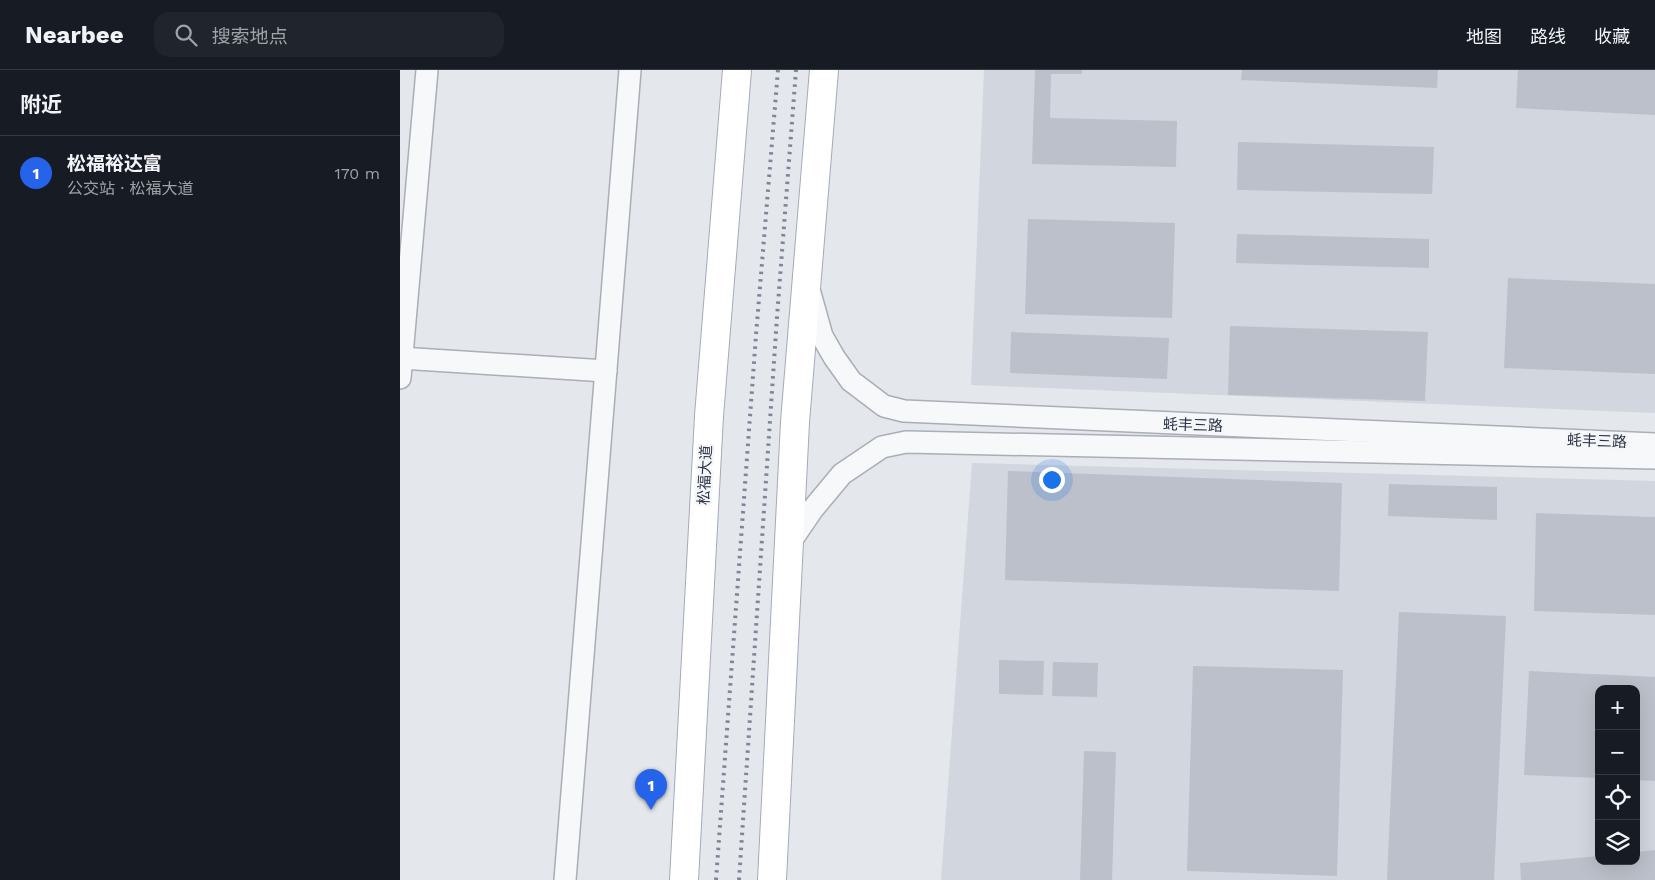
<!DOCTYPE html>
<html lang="zh">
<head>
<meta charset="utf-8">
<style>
	:root { --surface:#171b24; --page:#20242c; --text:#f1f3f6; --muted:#9ea1a6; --line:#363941; --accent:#2563eb }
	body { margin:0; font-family:"Work Sans","Noto Sans SC",sans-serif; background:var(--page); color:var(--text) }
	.controls { position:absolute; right:15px; bottom:15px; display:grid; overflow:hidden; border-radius:10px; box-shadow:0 5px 20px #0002 }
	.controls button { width:45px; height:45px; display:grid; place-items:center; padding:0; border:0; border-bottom:1px solid var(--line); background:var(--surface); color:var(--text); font:25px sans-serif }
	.you { position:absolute; left:651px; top:409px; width:18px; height:18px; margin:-12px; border:4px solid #fff; border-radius:50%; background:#1a73e8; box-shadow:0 0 0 8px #1a73e833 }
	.badge { display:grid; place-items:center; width:32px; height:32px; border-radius:50%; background:var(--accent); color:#fff; font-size:16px; font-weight:700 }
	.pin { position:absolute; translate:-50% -41px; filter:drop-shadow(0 1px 2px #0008) }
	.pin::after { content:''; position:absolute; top:26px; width:18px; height:15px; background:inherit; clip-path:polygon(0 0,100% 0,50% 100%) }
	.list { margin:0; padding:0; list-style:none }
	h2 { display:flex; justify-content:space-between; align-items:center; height:65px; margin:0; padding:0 20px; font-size:21px }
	h2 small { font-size:16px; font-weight:400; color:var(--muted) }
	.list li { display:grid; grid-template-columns:32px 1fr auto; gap:15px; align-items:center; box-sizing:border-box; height:75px; padding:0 20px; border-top:1px solid var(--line) }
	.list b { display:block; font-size:19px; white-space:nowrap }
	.list p { margin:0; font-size:16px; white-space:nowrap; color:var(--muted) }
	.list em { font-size:16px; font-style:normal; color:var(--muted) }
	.icon { flex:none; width:28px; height:28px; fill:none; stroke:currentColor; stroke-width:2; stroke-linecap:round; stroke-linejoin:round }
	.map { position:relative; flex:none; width:1255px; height:810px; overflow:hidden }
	header { display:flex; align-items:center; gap:30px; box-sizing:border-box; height:70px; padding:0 25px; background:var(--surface); border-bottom:1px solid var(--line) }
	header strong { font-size:24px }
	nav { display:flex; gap:28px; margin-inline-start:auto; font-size:18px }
	.search { width:350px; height:45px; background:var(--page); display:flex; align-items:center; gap:12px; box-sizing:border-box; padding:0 18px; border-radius:15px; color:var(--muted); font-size:19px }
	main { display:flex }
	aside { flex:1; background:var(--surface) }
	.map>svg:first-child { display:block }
	.built { fill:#d2d6de; fill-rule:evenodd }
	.building { fill:#bbc0ca }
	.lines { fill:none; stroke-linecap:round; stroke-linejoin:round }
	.minor-casing { stroke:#a9aeb7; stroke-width:24 }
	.major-casing { stroke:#a3abb8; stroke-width:30 }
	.minor { stroke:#f7f8fa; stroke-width:21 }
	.major { stroke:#fff; stroke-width:28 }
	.rail { stroke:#7d8696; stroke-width:4; stroke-dasharray:2.5 5; stroke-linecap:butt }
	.labels { text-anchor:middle; stroke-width:5; stroke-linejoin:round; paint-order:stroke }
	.street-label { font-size:15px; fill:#2b3445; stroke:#f4f6f9 }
</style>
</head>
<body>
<header>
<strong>Nearbee</strong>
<div class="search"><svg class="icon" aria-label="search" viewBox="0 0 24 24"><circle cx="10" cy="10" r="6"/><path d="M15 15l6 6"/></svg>搜索地点</div>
<nav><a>地图</a><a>路线</a><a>收藏</a></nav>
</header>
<main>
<aside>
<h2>附近<small></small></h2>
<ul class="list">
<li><span class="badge">1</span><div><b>松福裕达富</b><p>公交站 · 松福大道</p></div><em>170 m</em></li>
</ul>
</aside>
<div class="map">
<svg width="1255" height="810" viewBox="0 0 1255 810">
	<rect width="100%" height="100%" fill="#e4e7ec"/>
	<g class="built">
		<path d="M584,0H1255V343L571,315Z"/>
		<path d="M572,393L1255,411V810H541ZM1199,619H1236V791H1199Z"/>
	</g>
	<g class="building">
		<path d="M635,0H682V4H651L650,48L777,51L776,97L632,94Z"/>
		<path d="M842,0H1038L1037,18L841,10Z"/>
		<path d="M1118,0H1255V45L1116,38Z"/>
		<path d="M838,72L1034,77L1032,124L837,120Z"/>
		<path d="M628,149L775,153L772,248L625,244Z"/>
		<path d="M837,164L1029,169V198L836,193Z"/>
		<path d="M1108,208L1255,214V304L1104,298Z"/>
		<path d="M830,256L1028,262L1025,331L828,325Z"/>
		<path d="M611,262L769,268L767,309L610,303Z"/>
		<path d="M608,401L942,413L939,521L605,510Z"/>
		<path d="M989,414L1097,417V450L988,446Z"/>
		<path d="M1136,443L1255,447V545L1134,541Z"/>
		<path d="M999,542L1106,546L1094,810H987Z"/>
		<path d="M599,590L644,591L643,625L599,624Z"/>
		<path d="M653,592L698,593L697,627L652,626Z"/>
		<path d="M793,596L943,600L937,806L787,801Z"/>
		<path d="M1129,601L1255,607V711L1236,710V619H1199V708L1124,705Z"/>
		<path d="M684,681L716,682L712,810H680Z"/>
		<path d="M1255,780V810H1121L1120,793L1199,786V791H1236V782Z"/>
	</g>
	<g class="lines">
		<g class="minor-casing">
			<g id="minor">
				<path d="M410,223L422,266L434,287L451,311L484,336L504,341L1255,374"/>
				<path d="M0,288L206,301"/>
				<path d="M0,308L27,0"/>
				<path d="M389,474L412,440L442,404L482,377L506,372L1255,388"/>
				<path d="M165,810L230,0"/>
			</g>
		</g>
		<g class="major-casing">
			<g id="major">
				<path d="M284,810L309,346L337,0"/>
				<path d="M372,810L395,352L424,0"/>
			</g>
		</g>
		<use href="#minor" class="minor"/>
		<use href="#major" class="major"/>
		<g class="rail">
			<path d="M316,810L356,265L378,0"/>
			<path d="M339,810L377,247L396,0"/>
		</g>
	</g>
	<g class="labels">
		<g class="street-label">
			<text transform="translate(793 355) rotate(2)" y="5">蚝丰三路</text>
			<text transform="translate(1197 371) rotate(2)" y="5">蚝丰三路</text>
			<text transform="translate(305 405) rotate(-87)" y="5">松福大道</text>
		</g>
	</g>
</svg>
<div class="controls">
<button>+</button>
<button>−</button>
<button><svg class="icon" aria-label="locate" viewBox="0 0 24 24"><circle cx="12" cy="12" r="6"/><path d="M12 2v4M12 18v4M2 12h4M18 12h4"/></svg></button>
<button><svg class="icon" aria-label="layers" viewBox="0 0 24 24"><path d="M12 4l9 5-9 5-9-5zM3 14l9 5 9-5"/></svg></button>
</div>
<div class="you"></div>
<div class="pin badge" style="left:251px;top:740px">1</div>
</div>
</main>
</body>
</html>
